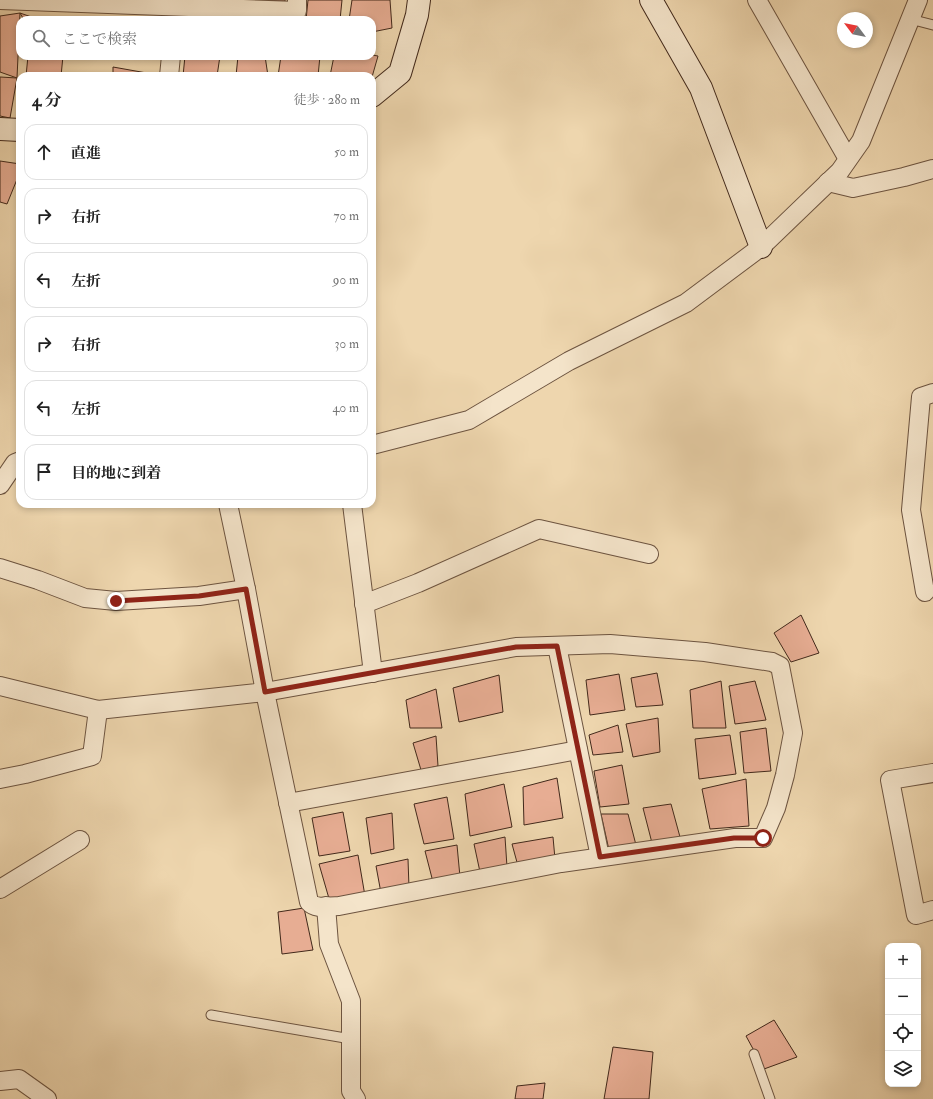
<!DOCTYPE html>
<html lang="ja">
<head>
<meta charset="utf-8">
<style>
	:root { --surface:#fff; --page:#f2f2f2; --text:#222; --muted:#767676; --line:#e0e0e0 }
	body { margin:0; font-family:"IM FELL Double Pica","Noto Serif JP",serif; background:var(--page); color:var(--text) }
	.controls { position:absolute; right:12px; bottom:12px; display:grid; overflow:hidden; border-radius:8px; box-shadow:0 2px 6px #0003 }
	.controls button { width:36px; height:36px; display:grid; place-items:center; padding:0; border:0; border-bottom:1px solid var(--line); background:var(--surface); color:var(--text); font:20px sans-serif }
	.compass { position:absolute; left:837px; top:12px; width:36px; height:36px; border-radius:50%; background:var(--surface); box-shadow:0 2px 6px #0003; rotate:302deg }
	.stop { position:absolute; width:12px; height:12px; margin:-9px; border:3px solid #8f2418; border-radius:50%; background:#fff }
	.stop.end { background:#8f2418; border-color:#fff; box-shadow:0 1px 4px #0008 }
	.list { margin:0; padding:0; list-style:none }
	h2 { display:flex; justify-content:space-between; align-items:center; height:52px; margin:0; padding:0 16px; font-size:17px }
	h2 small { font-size:13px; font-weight:400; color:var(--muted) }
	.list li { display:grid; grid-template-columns:26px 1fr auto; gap:12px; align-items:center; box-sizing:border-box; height:56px; margin:0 8px 8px; padding:0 8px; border:1px solid var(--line); border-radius:12px }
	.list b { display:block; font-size:15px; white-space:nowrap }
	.list em { font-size:13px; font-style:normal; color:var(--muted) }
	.icon { flex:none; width:22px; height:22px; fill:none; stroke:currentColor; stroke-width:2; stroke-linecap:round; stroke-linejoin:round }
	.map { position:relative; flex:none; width:933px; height:1099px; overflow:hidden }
	.search { position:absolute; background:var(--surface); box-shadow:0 2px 6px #0003; left:16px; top:16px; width:360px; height:44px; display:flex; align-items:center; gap:10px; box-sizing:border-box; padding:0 14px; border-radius:12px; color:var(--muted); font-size:15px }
	.panel { position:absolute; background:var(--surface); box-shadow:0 2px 6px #0003; left:16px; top:72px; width:360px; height:436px; border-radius:12px }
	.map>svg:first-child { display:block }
	.building { fill:#e7ad93; stroke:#42291b }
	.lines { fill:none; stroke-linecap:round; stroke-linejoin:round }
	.lane-casing { stroke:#6d5440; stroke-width:11 }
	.street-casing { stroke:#6d5440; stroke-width:20 }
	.secondary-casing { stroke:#42291b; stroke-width:24 }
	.lane { stroke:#f4e4ca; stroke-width:9 }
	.street { stroke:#f4e4ca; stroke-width:18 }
	.secondary { stroke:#f4e4ca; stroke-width:22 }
	.route { stroke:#8f2418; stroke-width:5 }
</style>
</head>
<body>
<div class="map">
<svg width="933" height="1099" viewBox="0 0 933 1099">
	<rect width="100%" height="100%" fill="#eed6ae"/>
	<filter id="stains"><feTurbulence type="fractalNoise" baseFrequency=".005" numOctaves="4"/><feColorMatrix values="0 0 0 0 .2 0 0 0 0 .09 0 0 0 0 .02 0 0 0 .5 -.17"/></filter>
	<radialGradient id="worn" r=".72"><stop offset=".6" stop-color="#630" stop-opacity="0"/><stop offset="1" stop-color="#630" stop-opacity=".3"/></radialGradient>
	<g class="building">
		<path d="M261,0H285V2Z"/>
		<path d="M308,0H342L340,20H306Z"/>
		<path d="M352,0H390L392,28L372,32V20H349Z"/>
		<path d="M20,13L17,78L0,72V16Z"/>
		<path d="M20,13L40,20H24Z"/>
		<path d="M372,55L378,56L372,77L330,76L334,56H372Z"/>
		<path d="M28,56H63L61,76H26Z"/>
		<path d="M185,56H220L217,76H183Z"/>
		<path d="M238,56H265L268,76H236Z"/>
		<path d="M281,56H320L318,76H278Z"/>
		<path d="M113,67L158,75V76H113Z"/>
		<path d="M0,77L17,78L10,118L0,116Z"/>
		<path d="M0,161L20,164V172L7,204L0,202Z"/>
		<path d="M801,615L819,653L791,662L774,633Z"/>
		<path d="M657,673L663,705L636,707L631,678Z"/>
		<path d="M619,674L625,710L590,715L586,680Z"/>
		<path d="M499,675L503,712L459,722L453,688Z"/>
		<path d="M721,681L726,728H693L690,690Z"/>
		<path d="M755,681L766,720L735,724L729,686Z"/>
		<path d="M436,689L442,728H410L406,700Z"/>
		<path d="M658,718L660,752L633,757L626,724Z"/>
		<path d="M618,725L623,752L593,755L589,735Z"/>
		<path d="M766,728L771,771L744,773L740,732Z"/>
		<path d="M730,735L736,774L699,779L695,739Z"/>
		<path d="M436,736L438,766L421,770L413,743Z"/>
		<path d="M622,765L629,804L600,807L594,771Z"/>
		<path d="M557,778L563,818L524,825L523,787Z"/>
		<path d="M746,779L749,826L710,829L702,789Z"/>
		<path d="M504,784L512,827L470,836L465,794Z"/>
		<path d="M447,797L454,839L424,844L414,804Z"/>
		<path d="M671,804L680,837L652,843L643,808Z"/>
		<path d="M343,812L350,851L319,856L312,818Z"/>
		<path d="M392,813L394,849L371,854L366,818Z"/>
		<path d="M601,814H628L636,845L609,850Z"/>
		<path d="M505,837L507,867L480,872L474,844Z"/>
		<path d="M553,837L555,859L518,866L512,844Z"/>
		<path d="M457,845L460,877L433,882L425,851Z"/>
		<path d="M358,855L365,896L330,902L319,864Z"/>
		<path d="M408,859L409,888L381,893L376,866Z"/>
		<path d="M304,908L313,950L282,954L278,912Z"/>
		<path d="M774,1020L797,1057L764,1069L746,1036Z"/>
		<path d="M613,1047L653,1052L649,1099H604Z"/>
		<path d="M545,1083L543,1099H515L517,1086Z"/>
	</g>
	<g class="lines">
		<g class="lane-casing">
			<g id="lane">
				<path d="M910,19L933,25"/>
				<path d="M211,1015L351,1039"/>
				<path d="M754,1054L770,1099"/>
			</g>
		</g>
		<g class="street-casing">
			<g id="street">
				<path d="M0,0L297,11V0"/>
				<path d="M757,0L848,159"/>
				<path d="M169,76L171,56"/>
				<path d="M828,182L853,188L904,177L933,169"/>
				<path d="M372,445L469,420L569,361L686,303L761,247L840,171L861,141L918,0"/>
				<path d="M0,485L15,463L20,461"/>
				<path d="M352,504L373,673"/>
				<path d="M0,568L38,580L85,598L116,601L199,596L246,589"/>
				<path d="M925,592L911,510L921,397L933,393"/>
				<path d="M364,604L418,583L539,529L649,554"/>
				<path d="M610,644L705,652L772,662L780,666L793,733L785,775L776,808L763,838H735L561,863L339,906C328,906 316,910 309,902L265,692L516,647Z"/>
				<path d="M557,646L600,857"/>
				<path d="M0,686L98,710L265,692L246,589L228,504"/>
				<path d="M933,773L890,780L916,915L933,910"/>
				<path d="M0,779L25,774L92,756L98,710"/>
				<path d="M288,803L578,750"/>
				<path d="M0,889L80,840"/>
				<path d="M326,906L329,944L351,1001V1091L356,1099"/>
				<path d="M0,1081L19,1079L47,1099"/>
			</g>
		</g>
		<g class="secondary-casing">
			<g id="secondary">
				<path d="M651,0L701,88L761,247"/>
				<path d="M372,96L400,73L417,15L419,0"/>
				<path d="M0,129L20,130"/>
			</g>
		</g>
		<use href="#lane" class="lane"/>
		<use href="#street" class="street"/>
		<use href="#secondary" class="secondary"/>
	</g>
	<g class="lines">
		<path class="route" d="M116,601L199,596L246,589L265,692L516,647L557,646L600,857L734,838H763"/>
	</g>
	<rect width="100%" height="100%" filter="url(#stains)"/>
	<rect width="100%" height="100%" fill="url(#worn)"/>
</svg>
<div class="controls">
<button>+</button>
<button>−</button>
<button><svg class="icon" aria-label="locate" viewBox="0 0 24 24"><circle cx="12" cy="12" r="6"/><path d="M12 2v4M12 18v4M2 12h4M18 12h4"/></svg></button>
<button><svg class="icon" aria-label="layers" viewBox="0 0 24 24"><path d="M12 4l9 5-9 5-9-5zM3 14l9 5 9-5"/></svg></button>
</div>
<svg class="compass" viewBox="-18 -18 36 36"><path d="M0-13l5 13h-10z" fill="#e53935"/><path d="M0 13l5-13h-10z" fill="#767676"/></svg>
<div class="stop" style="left:763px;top:838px"></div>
<div class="stop end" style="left:116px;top:601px"></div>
<div class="search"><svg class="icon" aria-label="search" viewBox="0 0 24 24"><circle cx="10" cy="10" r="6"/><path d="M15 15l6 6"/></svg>ここで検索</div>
<section class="panel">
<h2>4 分<small>徒歩 · 280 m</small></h2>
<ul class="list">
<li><svg class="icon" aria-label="ahead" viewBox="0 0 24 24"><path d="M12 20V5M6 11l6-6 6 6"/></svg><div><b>直進</b></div><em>50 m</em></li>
<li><svg class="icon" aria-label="right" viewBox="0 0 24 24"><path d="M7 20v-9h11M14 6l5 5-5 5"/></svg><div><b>右折</b></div><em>70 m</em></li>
<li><svg class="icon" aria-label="left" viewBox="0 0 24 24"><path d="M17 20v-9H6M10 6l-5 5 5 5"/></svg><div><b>左折</b></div><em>90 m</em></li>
<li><svg class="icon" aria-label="right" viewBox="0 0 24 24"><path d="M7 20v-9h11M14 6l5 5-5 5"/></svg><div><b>右折</b></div><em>30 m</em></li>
<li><svg class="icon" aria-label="left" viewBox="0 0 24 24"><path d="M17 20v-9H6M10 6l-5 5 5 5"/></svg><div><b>左折</b></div><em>40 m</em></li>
<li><svg class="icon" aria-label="arrive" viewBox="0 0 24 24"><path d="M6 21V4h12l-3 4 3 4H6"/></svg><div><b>目的地に到着</b></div></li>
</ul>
</section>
</div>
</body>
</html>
